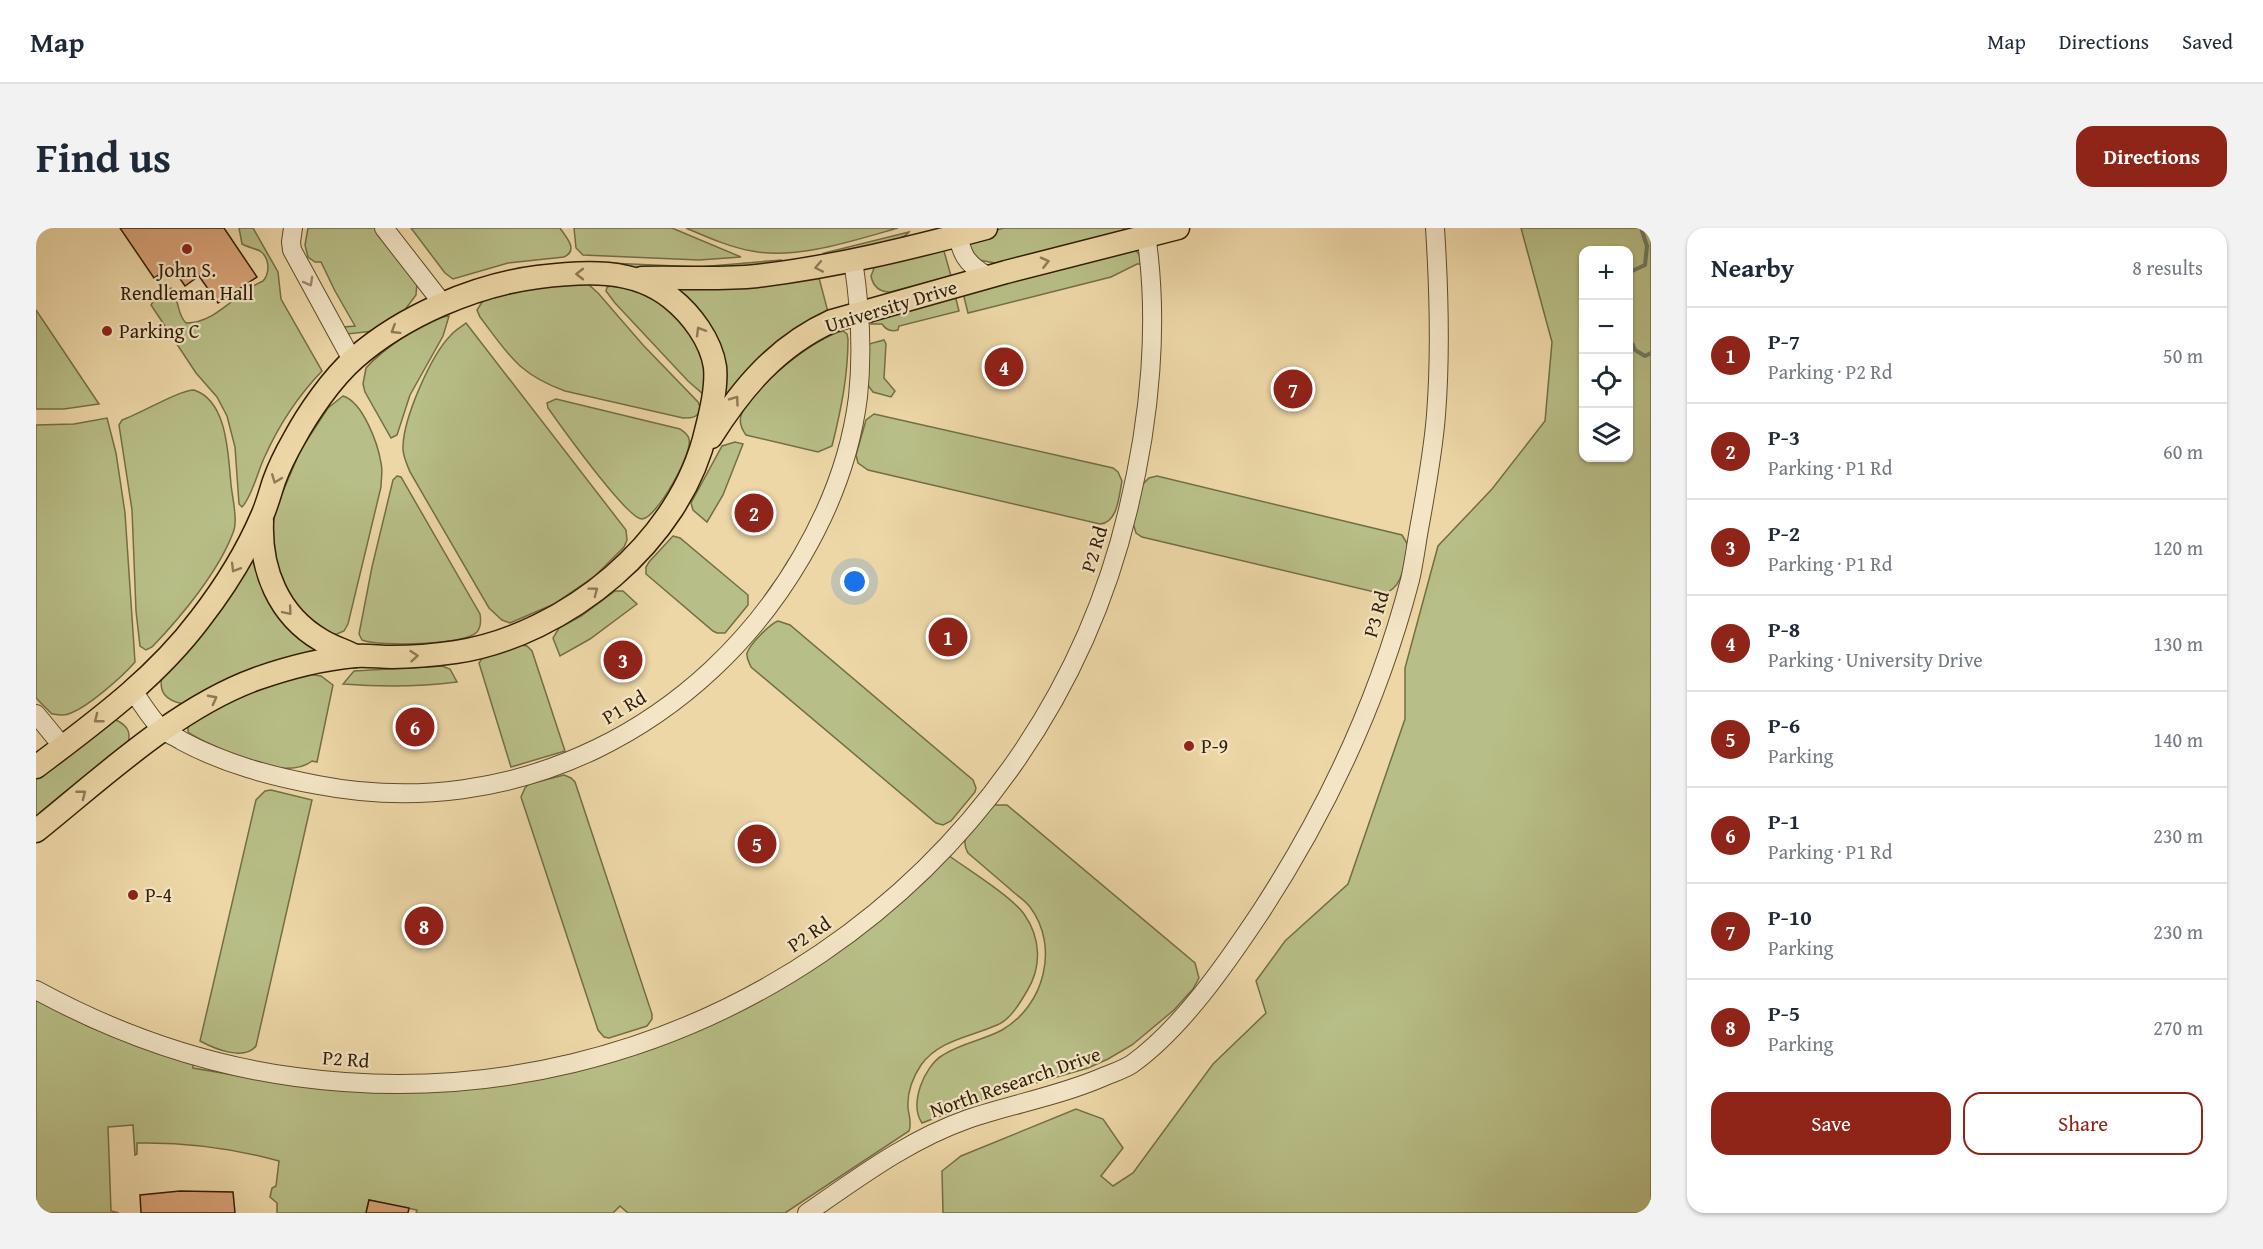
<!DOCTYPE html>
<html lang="en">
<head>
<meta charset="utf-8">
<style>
	:root { --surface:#fff; --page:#f2f2f3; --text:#1f2937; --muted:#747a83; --line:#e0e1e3; --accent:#8f2418 }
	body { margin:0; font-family:"Gentium Book Plus",serif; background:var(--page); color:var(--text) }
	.controls { position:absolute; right:18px; top:18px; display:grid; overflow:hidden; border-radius:12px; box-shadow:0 2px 4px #0004 }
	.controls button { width:54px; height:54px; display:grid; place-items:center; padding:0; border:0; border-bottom:2px solid var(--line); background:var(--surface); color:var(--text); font:30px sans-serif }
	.you { position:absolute; left:819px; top:354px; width:21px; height:21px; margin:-15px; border:4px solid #fff; border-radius:50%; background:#1a73e8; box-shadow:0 0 0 9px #1a73e833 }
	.badge { display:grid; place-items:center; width:39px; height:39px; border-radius:50%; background:var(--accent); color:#fff; font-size:20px; font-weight:700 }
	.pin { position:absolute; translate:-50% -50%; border:3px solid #fff; box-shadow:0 2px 6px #0006 }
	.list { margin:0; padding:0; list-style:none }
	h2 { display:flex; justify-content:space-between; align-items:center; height:78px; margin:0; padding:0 24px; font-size:26px }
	h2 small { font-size:20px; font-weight:400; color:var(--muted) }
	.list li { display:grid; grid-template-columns:39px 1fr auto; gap:18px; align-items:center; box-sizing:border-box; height:96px; padding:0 24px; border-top:2px solid var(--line) }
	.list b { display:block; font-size:22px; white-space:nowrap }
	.list p { margin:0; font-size:20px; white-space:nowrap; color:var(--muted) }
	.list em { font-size:20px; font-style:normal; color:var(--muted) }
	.actions { display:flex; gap:12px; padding:18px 24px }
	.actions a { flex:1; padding:14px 0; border:2px solid var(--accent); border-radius:18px; text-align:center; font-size:21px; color:var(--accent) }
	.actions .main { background:var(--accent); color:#fff }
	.icon { flex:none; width:33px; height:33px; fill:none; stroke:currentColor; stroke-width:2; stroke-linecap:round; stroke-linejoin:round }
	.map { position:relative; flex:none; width:1615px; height:985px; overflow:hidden; border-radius:18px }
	header { display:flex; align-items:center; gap:36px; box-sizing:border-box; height:84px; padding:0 30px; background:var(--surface); border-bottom:2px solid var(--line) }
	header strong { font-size:28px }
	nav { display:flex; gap:33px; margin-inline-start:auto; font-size:21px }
	.intro { display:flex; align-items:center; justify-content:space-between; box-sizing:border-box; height:144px; padding:0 36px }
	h1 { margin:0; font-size:42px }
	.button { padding:15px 27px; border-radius:18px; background:var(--accent); color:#fff; font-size:21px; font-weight:700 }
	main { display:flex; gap:36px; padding:0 36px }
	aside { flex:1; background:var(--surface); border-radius:18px; box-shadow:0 2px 4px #0004 }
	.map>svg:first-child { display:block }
	.green { fill:#b8be87; stroke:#746e45; stroke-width:1.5; fill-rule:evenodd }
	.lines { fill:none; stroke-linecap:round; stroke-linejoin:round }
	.stream { stroke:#6f7b64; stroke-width:4 }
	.building { fill:#daa479; stroke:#311d03; stroke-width:1.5 }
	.minor-casing { stroke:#604c2c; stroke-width:20 }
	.major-casing { stroke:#311d03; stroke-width:25 }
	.minor { stroke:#f3e5c6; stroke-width:18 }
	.major { stroke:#edd7a7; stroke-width:22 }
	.oneway { stroke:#8f7a55 }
	.oneway2 { stroke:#9c8b6e }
	.poi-dot { fill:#8f2418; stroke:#f3e5c6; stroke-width:2 }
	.labels { text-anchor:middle; stroke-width:4.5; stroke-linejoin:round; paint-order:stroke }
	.poi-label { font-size:20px; fill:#311d03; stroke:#f3e5c6; text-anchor:start }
	.street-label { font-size:20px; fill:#311d03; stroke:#f3e5c6 }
</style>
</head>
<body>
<header>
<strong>Map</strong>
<nav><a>Map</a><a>Directions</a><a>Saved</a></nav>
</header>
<div class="intro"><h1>Find us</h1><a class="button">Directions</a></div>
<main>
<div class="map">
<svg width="1615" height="985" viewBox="0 0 1615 985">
	<rect width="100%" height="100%" fill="#edd7a7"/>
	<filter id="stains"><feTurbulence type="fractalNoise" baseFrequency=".00333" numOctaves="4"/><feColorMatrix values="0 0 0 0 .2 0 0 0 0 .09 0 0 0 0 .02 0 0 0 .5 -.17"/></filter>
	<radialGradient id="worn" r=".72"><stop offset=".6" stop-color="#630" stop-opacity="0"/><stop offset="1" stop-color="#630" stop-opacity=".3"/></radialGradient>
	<g class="green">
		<path d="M203,0H217L242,44L245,71L286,143C262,168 243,197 229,228C222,242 216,269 206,279L203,276L199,219L191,188L181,169L160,145L115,77L118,72L135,60C144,72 140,85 150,95C181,95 200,64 227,53C234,45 234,30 224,23C218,20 211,19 206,16Z"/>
		<path d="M272,0H340L381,54L380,67L368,83L338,103L311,106L308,99L319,98L299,63L285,34H279L272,29L269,17Z"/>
		<path d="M375,0H524C530,9 543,22 528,29L472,35L417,51L409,45Z"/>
		<path d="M538,0H636L705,29L663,32L547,27L540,20Z"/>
		<path d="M650,0H862C819,12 761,32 716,23C693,19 671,9 650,0Z"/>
		<path d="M968,0H1089L1084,5L964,36L943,32L927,11Z"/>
		<path d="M1485,0H1615V985H907L906,943L925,928L1040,881L1067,891L1087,920L1065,948L1077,958L1097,945L1177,836L1230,785L1220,753L1249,713L1312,656L1369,491V440L1402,318L1456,261L1509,193L1516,114ZM1592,22V230H1548V22Z"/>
		<path d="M873,4C866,15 808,24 792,28L788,25Z"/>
		<path d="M906,16L915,48L854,64C843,64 837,58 835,48L840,35Z"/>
		<path d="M1099,22L1103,26L1105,36H1101L1075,49L932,85L926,61Z"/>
		<path d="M745,32L746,36L641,43L555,38L551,34L663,39Z"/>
		<path d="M782,46L792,84L689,171L637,59Z"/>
		<path d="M552,56L562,65L607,117L662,174L665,181C661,190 656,190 647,190L529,163C482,146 473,127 444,89L441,82L448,71L505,59Z"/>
		<path d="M575,58C593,60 617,66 632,79C657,101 674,133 667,166L652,153L579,75L570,63L571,59Z"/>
		<path d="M919,67L923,83L863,98L862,102C855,104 850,102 846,96H835L841,88Z"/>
		<path d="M0,82L63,176L28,181H0Z"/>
		<path d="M413,88L407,108L374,167L361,207L355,210L329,164L327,156L330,140C346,122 390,90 413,88Z"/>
		<path d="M430,95L590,302L591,312L588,319L559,348L518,376L474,395L466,392L453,380L374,244C371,236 366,227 367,218C368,189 395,127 415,107C419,102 425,99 430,95Z"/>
		<path d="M807,103L811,106L812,111C812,148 805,182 796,218L782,224L710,207C705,200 702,193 706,185C718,158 779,109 807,103Z"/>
		<path d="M848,112L850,116L848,150L859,163L855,169L837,164L831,156L833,116Z"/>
		<path d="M158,162C192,173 192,228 195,256C196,269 202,290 198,302C184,342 145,389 116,419L110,422L104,418L100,383L96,282L83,197L86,192C104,186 143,162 158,162Z"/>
		<path d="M307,168C327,174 342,216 345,235C347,243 345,251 345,259L312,396L308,403L301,406H293L272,394L238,344L236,298L242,275L265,221L292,180Z"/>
		<path d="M520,171L644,201C648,204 652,206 653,211C657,225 620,291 606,291C592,292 524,197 512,180L511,175Z"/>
		<path d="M838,186L1077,240L1082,244L1086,253C1083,267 1082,295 1064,296L832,242L822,235L820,227L830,192Z"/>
		<path d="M71,190L80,225L89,285L99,434C87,448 53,478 35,485C29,488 23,487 16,486L0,470V197L38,196Z"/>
		<path d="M699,214L707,216L687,267L671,294L657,282L655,275L686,218Z"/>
		<path d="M361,248L365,249L444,386C445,392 445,399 441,404C428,417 344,419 326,412L323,406L336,339L357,252Z"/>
		<path d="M1121,248L1366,307L1372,317C1368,335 1368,360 1347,366L1106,309L1100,305L1097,295L1106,257L1113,250Z"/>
		<path d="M637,308L644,310L712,367V377L689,405H681L677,403L610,346V339L613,334Z"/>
		<path d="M215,327L287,421L148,476C130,473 121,464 127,445Z"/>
		<path d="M579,363H587L601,376L554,411L524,428L517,410L523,400L545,388Z"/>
		<path d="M742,393L754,397L937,552L940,560L939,564L915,593L907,597L900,595L715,439C713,434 710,430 711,425C714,416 734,396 742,393Z"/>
		<path d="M485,417L491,418L496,423L529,523L475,539L443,435L447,429Z"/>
		<path d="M406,438L414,441L421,454C382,459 346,459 307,456L318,443Z"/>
		<path d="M272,446L285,448L297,457L281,534L276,533C267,540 256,541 245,540C225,538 168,515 152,504V498L196,470Z"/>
		<path d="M80,492C92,498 95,504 92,516L0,591V549L71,493Z"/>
		<path d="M528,547L535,550L539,554L616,786V791L611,798L573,810L568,809L562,802L485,569L489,560L493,556Z"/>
		<path d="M235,562L276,572L220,818C208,833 179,821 164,813L220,572L229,563Z"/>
		<path d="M959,577H971L1159,735L1163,750L1157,761L1138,782L1096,817L1072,831L1052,840L962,866L886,895C873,876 888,838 907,827C925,815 948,812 966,802C1008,778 1024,719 994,679C989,672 980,667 974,661C960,649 946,637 932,625C921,607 942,591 954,578Z"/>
		<path d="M912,627C931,641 975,668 988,686C1005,710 1006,739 991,763C984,775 974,792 961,797C934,809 903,812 885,837C877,849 871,865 872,880C873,888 876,895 873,903L749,985H592L584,978L577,985H380L381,982L333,972L330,985H241V975L234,969L236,960L240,958L243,933C196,920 150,914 101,915V926L99,927L97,897L72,899L75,983L83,985H0V772L54,799L157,836V840L245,855L316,861L411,863L503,850L607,823L697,785L746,759L782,736L864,674Z"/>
	</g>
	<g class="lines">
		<g class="stream">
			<path d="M1592,48L1594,44L1609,37L1611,18L1605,0"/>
			<path d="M1592,112L1597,117L1599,122L1609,128L1615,125"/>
		</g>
	</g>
	<g class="building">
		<path d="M84,0H188L221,49L182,75L163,48L149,58L136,39L118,50Z"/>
		<path d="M144,963L197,964L199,985H105L104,967Z"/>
		<path d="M333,972L373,980L372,985H330Z"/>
	</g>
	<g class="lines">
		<g class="minor-casing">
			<g id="minor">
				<path d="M257,0L255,14L256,22L316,132"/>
				<path d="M348,0L407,76"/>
				<path d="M920,0C926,26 928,35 953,49"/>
				<path d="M97,463C106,475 115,492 127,502C132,506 140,509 146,513C189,536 234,548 282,557C478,595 667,499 766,328C794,280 815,225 822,169C827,122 824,77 817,32"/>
				<path d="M0,486L27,519"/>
				<path d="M0,762C81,806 169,837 260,849C640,901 1003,656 1092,282C1114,192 1124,92 1109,0"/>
				<path d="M771,985C822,950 872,912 932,891C976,876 1023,868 1067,849C1076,845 1087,842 1096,836C1146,800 1190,736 1224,685C1292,581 1343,471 1374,352C1378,335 1380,318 1383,301C1390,263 1397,225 1400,187C1405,124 1403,62 1399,0"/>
			</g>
		</g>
		<g class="major-casing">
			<g id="major">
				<path d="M606,50C644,49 682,52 721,48C798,39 875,20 950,0"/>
				<path d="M675,209C706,160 741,118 796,93L970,44L1142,0"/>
				<path d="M226,293C224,341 242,387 285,412C296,419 308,422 319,428"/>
				<path d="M0,539C58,495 119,451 164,391C188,360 210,325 226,288C231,277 234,265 238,253C243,239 250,225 258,211C272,185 296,150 319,130C367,88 439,57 502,49C548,43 598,40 635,70C655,86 675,112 679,139C681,159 675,183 670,203C645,313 530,407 420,424C399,427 377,429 356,429C344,429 331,427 319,428C286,431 251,440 220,451C140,480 66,550 0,603"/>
			</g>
		</g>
		<use href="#minor" class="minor"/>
		<use href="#major" class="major"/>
	</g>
	<defs><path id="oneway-chevron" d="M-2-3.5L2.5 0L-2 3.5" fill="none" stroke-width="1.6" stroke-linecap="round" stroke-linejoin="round" transform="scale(1.5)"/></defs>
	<g class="oneway">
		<use href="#oneway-chevron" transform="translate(1009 34) rotate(-14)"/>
		<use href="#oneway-chevron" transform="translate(783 39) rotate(169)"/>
		<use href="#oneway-chevron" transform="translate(544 46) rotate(180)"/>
		<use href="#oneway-chevron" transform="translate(359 102) rotate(148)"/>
		<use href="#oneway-chevron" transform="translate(664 103) rotate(-121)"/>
		<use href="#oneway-chevron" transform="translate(699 172) rotate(-54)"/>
		<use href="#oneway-chevron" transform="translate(240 251) rotate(111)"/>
		<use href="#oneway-chevron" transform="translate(199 340) rotate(121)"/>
		<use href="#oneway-chevron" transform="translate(558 363) rotate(-37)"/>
		<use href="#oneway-chevron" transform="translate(252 383) rotate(50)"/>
		<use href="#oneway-chevron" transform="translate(378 428) rotate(-5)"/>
		<use href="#oneway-chevron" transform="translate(177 471) rotate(-28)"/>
		<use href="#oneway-chevron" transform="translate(62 491) rotate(142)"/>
		<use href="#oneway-chevron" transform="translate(46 566) rotate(-38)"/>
	</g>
	<use class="oneway2" href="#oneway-chevron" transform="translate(273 54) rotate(61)"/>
	<g class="poi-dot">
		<circle cx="151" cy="21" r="6"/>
		<circle cx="71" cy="103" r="6"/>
		<circle cx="1153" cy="518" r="6"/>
		<circle cx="97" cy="667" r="6"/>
	</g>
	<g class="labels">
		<g class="poi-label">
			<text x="151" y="49" text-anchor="middle">John S.<tspan x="151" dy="23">Rendleman Hall</tspan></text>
			<text x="83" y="110">Parking C</text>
			<text x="1165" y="525">P-9</text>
			<text x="109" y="674">P-4</text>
		</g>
		<g class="street-label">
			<text transform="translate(855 78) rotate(-17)" y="7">University Drive</text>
			<text transform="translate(1058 321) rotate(-73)" y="7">P2 Rd</text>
			<text transform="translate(1340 386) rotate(-74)" y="7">P3 Rd</text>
			<text transform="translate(588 479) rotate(-31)" y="7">P1 Rd</text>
			<text transform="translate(773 706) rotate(-34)" y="7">P2 Rd</text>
			<text transform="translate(310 831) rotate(4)" y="7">P2 Rd</text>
			<text transform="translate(979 854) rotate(-19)" y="7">North Research Drive</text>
		</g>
	</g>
	<rect width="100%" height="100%" filter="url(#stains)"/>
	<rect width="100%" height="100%" fill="url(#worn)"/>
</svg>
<div class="controls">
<button>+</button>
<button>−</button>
<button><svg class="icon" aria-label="locate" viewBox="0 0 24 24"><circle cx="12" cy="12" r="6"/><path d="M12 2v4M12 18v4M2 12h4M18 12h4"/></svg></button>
<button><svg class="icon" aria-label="layers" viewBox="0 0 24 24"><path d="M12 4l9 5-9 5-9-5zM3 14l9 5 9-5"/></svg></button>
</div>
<div class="you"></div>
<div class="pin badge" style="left:912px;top:409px">1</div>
<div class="pin badge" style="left:718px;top:285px">2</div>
<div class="pin badge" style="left:587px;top:432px">3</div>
<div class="pin badge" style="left:968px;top:139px">4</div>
<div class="pin badge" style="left:721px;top:616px">5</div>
<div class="pin badge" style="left:379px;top:499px">6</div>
<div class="pin badge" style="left:1257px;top:161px">7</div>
<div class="pin badge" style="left:388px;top:698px">8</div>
</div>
<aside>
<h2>Nearby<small>8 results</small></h2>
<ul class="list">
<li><span class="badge">1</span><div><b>P-7</b><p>Parking · P2 Rd</p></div><em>50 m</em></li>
<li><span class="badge">2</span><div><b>P-3</b><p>Parking · P1 Rd</p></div><em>60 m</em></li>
<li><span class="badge">3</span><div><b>P-2</b><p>Parking · P1 Rd</p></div><em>120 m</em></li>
<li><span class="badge">4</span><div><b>P-8</b><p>Parking · University Drive</p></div><em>130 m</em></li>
<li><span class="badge">5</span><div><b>P-6</b><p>Parking</p></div><em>140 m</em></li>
<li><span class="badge">6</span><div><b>P-1</b><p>Parking · P1 Rd</p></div><em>230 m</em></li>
<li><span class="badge">7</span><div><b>P-10</b><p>Parking</p></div><em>230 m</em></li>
<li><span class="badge">8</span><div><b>P-5</b><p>Parking</p></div><em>270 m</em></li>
</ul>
<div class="actions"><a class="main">Save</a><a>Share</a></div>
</aside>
</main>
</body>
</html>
